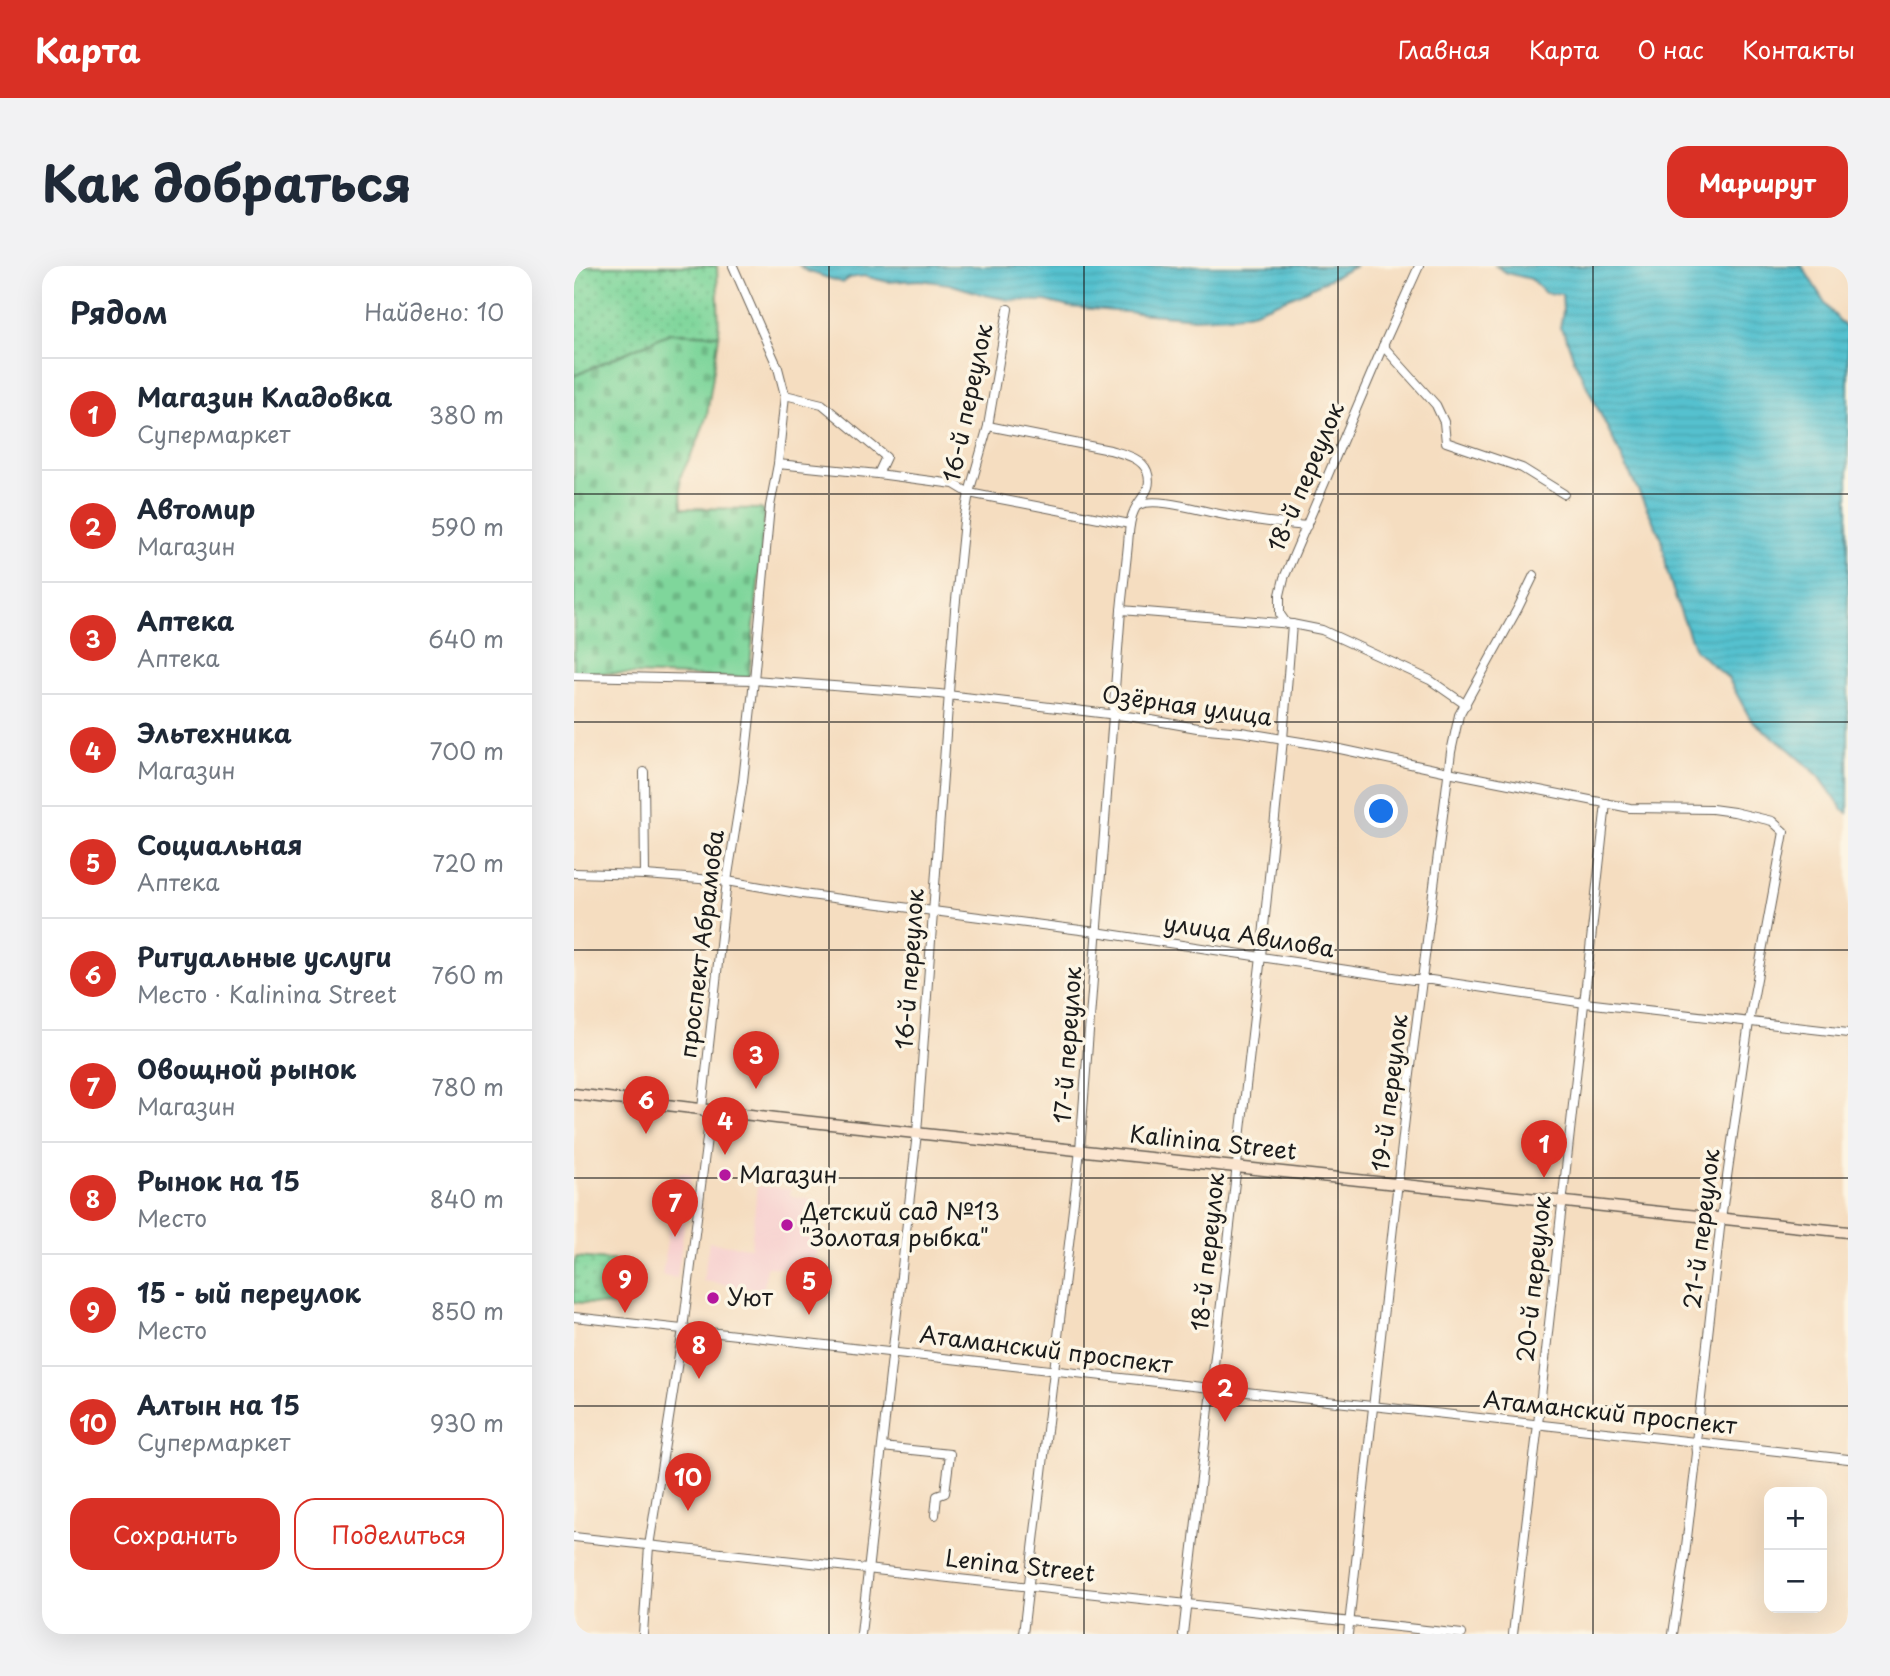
<!DOCTYPE html>
<html lang="ru">
<head>
<meta charset="utf-8">
<style>
	:root { --surface:#fff; --page:#f2f2f3; --text:#1f2937; --muted:#747a83; --line:#e0e1e3; --accent:#d93025 }
	body { margin:0; font-family:"Playpen Sans",sans-serif; background:var(--page); color:var(--text) }
	.controls { position:absolute; right:21px; bottom:21px; display:grid; overflow:hidden; border-radius:14px; box-shadow:0 7px 28px #0002 }
	.controls button { width:63px; height:63px; display:grid; place-items:center; padding:0; border:0; border-bottom:2px solid var(--line); background:var(--surface); color:var(--text); font:35px sans-serif }
	.you { position:absolute; left:808px; top:546px; width:24px; height:24px; margin:-18px; border:5px solid #fff; border-radius:50%; background:#1a73e8; box-shadow:0 0 0 10px #1a73e833 }
	.badge { display:grid; place-items:center; width:46px; height:46px; border-radius:50%; background:var(--accent); color:#fff; font-size:23px; font-weight:700 }
	.pin { position:absolute; translate:-50% -58px; filter:drop-shadow(0 2px 4px #0008) }
	.pin::after { content:''; position:absolute; top:37px; width:24px; height:21px; background:inherit; clip-path:polygon(0 0,100% 0,50% 100%) }
	.list { margin:0; padding:0; list-style:none }
	h2 { display:flex; justify-content:space-between; align-items:center; height:91px; margin:0; padding:0 28px; font-size:30px }
	h2 small { font-size:23px; font-weight:400; color:var(--muted) }
	.list li { display:grid; grid-template-columns:46px 1fr auto; gap:21px; align-items:center; box-sizing:border-box; height:112px; padding:0 28px; border-top:2px solid var(--line) }
	.list b { display:block; font-size:26px; white-space:nowrap }
	.list p { margin:0; font-size:23px; white-space:nowrap; color:var(--muted) }
	.list em { font-size:23px; font-style:normal; color:var(--muted) }
	.actions { display:flex; gap:14px; padding:21px 28px }
	.actions a { flex:1; padding:16px 0; border:2px solid var(--accent); border-radius:21px; text-align:center; font-size:24px; color:var(--accent) }
	.actions .main { background:var(--accent); color:#fff }
	.map { position:relative; flex:none; width:1274px; height:1368px; overflow:hidden; border-radius:21px }
	header { display:flex; align-items:center; gap:42px; box-sizing:border-box; height:98px; padding:0 35px; background:var(--accent); color:#fff }
	header strong { font-size:33px }
	nav { display:flex; gap:38px; margin-inline-start:auto; font-size:24px }
	.intro { display:flex; align-items:center; justify-content:space-between; box-sizing:border-box; height:168px; padding:0 42px }
	h1 { margin:0; font-size:49px }
	.button { padding:18px 32px; border-radius:21px; background:var(--accent); color:#fff; font-size:24px; font-weight:700 }
	main { display:flex; gap:42px; padding:0 42px }
	aside { flex:1; background:var(--surface); border-radius:21px; box-shadow:0 7px 28px #0002 }
	.map>svg:first-child { display:block }
	.built { fill:#f7d0cf }
	.grass { fill:url(#grass-dots); stroke:#4e795c; stroke-width:2 }
	.cemetery { fill:url(#cemetery-stones); stroke:#4e795c; stroke-width:2 }
	.water { fill:url(#water-rules); stroke:#386e76; stroke-width:2 }
	.lines { fill:none; stroke-linecap:round; stroke-linejoin:round }
	.street-casing { stroke:#686055; stroke-width:10 }
	.secondary-casing { stroke:#686055; stroke-width:13 }
	.street { stroke:#fff; stroke-width:8 }
	.secondary { stroke:#fbe5cf; stroke-width:10 }
	.grid { fill:none; stroke:#1c1c1c; stroke-width:2; stroke-opacity:0.55 }
	.poi-dot { fill:#b5179e; stroke:#fcf5e5; stroke-width:2.5 }
	.labels { text-anchor:middle; stroke-width:7; stroke-linejoin:round; paint-order:stroke }
	.street-label { font-size:23px; fill:#1c1c1c; stroke:#fcf5e5 }
	.poi-label { font-size:23px; fill:#1c1c1c; stroke:#fcf5e5; text-anchor:start }
</style>
</head>
<body>
<header>
<strong>Карта</strong>
<nav><a>Главная</a><a>Карта</a><a>О нас</a><a>Контакты</a></nav>
</header>
<div class="intro"><h1>Как добраться</h1><a class="button">Маршрут</a></div>
<main>
<aside>
<h2>Рядом<small>Найдено: 10</small></h2>
<ul class="list">
<li><span class="badge">1</span><div><b>Магазин Кладовка</b><p>Супермаркет</p></div><em>380 m</em></li>
<li><span class="badge">2</span><div><b>Автомир</b><p>Магазин</p></div><em>590 m</em></li>
<li><span class="badge">3</span><div><b>Аптека</b><p>Аптека</p></div><em>640 m</em></li>
<li><span class="badge">4</span><div><b>Эльтехника</b><p>Магазин</p></div><em>700 m</em></li>
<li><span class="badge">5</span><div><b>Социальная</b><p>Аптека</p></div><em>720 m</em></li>
<li><span class="badge">6</span><div><b>Ритуальные услуги</b><p>Место · Kalinina Street</p></div><em>760 m</em></li>
<li><span class="badge">7</span><div><b>Овощной рынок</b><p>Магазин</p></div><em>780 m</em></li>
<li><span class="badge">8</span><div><b>Рынок на 15</b><p>Место</p></div><em>840 m</em></li>
<li><span class="badge">9</span><div><b>15 - ый переулок</b><p>Место</p></div><em>850 m</em></li>
<li><span class="badge">10</span><div><b>Алтын на 15</b><p>Супермаркет</p></div><em>930 m</em></li>
</ul>
<div class="actions"><a class="main">Сохранить</a><a>Поделиться</a></div>
</aside>
<div class="map">
<svg width="1274" height="1368" viewBox="0 0 1274 1368">
	<defs>
		<pattern id="grass-dots" width="8" height="8" patternUnits="userSpaceOnUse" patternTransform="scale(1.75)"><rect width="8" height="8" fill="#7fd69b"/><path d="M2 2h.1M6 6h.1" fill="none" stroke="#6db785" stroke-width="1.8" stroke-linecap="round"/></pattern>
		<pattern id="cemetery-stones" width="16" height="16" patternUnits="userSpaceOnUse" patternTransform="scale(1.75)"><rect width="16" height="16" fill="#7fd69b"/><path d="M2 7V4a2 2 0 0 1 4 0v3zM10 15v-3a2 2 0 0 1 4 0v3z" fill="#6db785"/></pattern>
		<pattern id="water-rules" width="6" height="5" patternUnits="userSpaceOnUse" patternTransform="scale(1.75)"><rect width="6" height="5" fill="#55c1cf"/><path d="M0 2.5h6" fill="none" stroke="#49a5b1"/></pattern>
	</defs>
	<rect width="100%" height="100%" fill="#fcf5e5"/>
	<filter id="ink" filterUnits="userSpaceOnUse"><feTurbulence type="fractalNoise" baseFrequency=".0143" numOctaves="2"/><feDisplacementMap in="SourceGraphic" scale="14" xChannelSelector="R" yChannelSelector="G"/><feConvolveMatrix kernelMatrix="1 2 1 2 8 2 1 2 1" color-interpolation-filters="sRGB"/></filter>
	<filter id="wash" filterUnits="userSpaceOnUse"><feTurbulence type="fractalNoise" baseFrequency=".00686" numOctaves="4" result="noise"/><feDisplacementMap in="SourceGraphic" scale="28" xChannelSelector="R" yChannelSelector="G"/><feGaussianBlur stdDeviation="1.57" result="paint"/><feColorMatrix in="noise" values="0 0 0 0 0 0 0 0 0 0 0 0 0 0 0 0 0 1.4 0 .05"/><feComposite in="paint" operator="in"/></filter>
	<g filter="url(#wash)">
		<rect width="100%" height="100%" fill="#f5ddc0"/>
		<g class="built">
			<path d="M105,907L117,908L103,1012L88,1010L99,932H102Z"/>
			<path d="M183,920L217,923L216,930L249,935L241,1003L192,1001L190,1024L129,1015L135,976L177,982Z"/>
		</g>
		<g class="grass">
			<path d="M0,0H143L145,69L96,67L0,110Z"/>
			<path d="M2,991L45,995L41,1040L0,1036V998Z"/>
		</g>
		<path class="cemetery" d="M96,67L145,69L133,149L124,175L106,211L108,242L187,243L191,246L175,412L0,406V110Z"/>
		<g class="water">
			<path d="M226,0H782L722,29L681,45L660,50L621,52L495,41L472,35L435,34L411,29L375,18L346,14L314,16L290,10L275,12L269,17L233,5Z"/>
			<path d="M922,0H1228L1255,43L1274,64V547L1269,544L1245,510L1216,484L1177,454L1154,412L1121,384L1103,337L1093,305L1088,273L1000,94L991,68L986,62L989,45L988,28L971,27L957,13L933,7Z"/>
		</g>
	</g>
	<g filter="url(#ink)">
		<g class="lines">
			<g class="street-casing">
				<g id="street">
					<path d="M809,80L862,139L870,156L872,176L948,202L990,228"/>
					<path d="M211,129L248,138L312,191L304,208"/>
					<path d="M414,160L536,184C549,188 567,191 573,205C580,224 566,231 560,245C555,255 555,267 554,278C552,300 549,322 547,344L506,884L449,1368"/>
					<path d="M204,198L304,208L380,218L395,227L556,258"/>
					<path d="M565,239C582,230 630,246 651,249C678,254 706,258 733,260"/>
					<path d="M547,344L718,358L748,364L856,414L892,439"/>
					<path d="M713,358L706,348V329L710,312L809,80L845,0"/>
					<path d="M0,410L180,414L365,428L560,451L623,462L667,466L752,480L874,506L1056,542L1138,543L1160,546L1198,555L1210,566L1175,756L1147,953L1122,1176L1123,1187L1111,1289L1099,1368"/>
					<path d="M70,506L71,609"/>
					<path d="M0,607L71,609L153,615L228,628L522,666L839,714H857L1011,737L1274,767"/>
					<path d="M0,1051L1274,1193"/>
					<path d="M308,1181L376,1188L371,1227L363,1230L361,1249"/>
					<path d="M0,1271L888,1368"/>
					<path d="M69,1368L75,1280L109,1063L135,856L133,849L128,843L153,615L169,515L180,414L196,240L204,198L211,129L204,102L159,0"/>
					<path d="M287,1368L343,867L381,344L390,255L395,227L414,160L434,43"/>
					<path d="M609,1368L687,690L709,473L718,358"/>
					<path d="M774,1368L835,816L877,486L885,449L944,342L960,309"/>
					<path d="M939,1368L964,1158L1032,537"/>
				</g>
			</g>
			<g class="secondary-casing">
				<path id="secondary" d="M0,828L219,854L1274,966"/>
			</g>
			<use href="#street" class="street"/>
			<use href="#secondary" class="secondary"/>
		</g>
	</g>
	<path class="grid" d="M255,0V1368M510,0V1368M764,0V1368M1019,0V1368M0,228H1274M0,456H1274M0,684H1274M0,912H1274M0,1140H1274"/>
	<g class="poi-dot">
		<circle cx="151" cy="909" r="7"/>
		<circle cx="213" cy="959" r="7"/>
		<circle cx="139" cy="1032" r="7"/>
	</g>
	<g class="labels">
		<g class="street-label">
			<text transform="translate(394 137) rotate(-78)" y="8">16-й переулок</text>
			<text transform="translate(732 211) rotate(-67)" y="8">18-й переулок</text>
			<text transform="translate(613 440) rotate(8)" y="8">Озёрная улица</text>
			<text transform="translate(675 670) rotate(9)" y="8">улица Авилова</text>
			<text transform="translate(128 678) rotate(-83)" y="8">проспект Абрамова</text>
			<text transform="translate(336 703) rotate(-86)" y="8">16-й переулок</text>
			<text transform="translate(494 779) rotate(-86)" y="8">17-й переулок</text>
			<text transform="translate(816 827) rotate(-83)" y="8">19-й переулок</text>
			<text transform="translate(639 877) rotate(6)" y="8">Kalinina Street</text>
			<text transform="translate(1128 963) rotate(-83)" y="8">21-й переулок</text>
			<text transform="translate(634 986) rotate(-84)" y="8">18-й переулок</text>
			<text transform="translate(960 1013) rotate(-84)" y="8">20-й переулок</text>
			<text transform="translate(472 1084) rotate(7)" y="8">Атаманский проспект</text>
			<text transform="translate(1036 1147) rotate(6)" y="8">Атаманский проспект</text>
			<text transform="translate(446 1300) rotate(6)" y="8">Lenina Street</text>
		</g>
		<g class="poi-label">
			<text x="165" y="917">Магазин</text>
			<text x="227" y="954">Детский сад №13<tspan x="227" dy="26">"Золотая рыбка"</tspan></text>
			<text x="153" y="1040">Уют</text>
		</g>
	</g>
</svg>
<div class="controls">
<button>+</button>
<button>−</button>
</div>
<div class="you"></div>
<div class="pin badge" style="left:970px;top:912px">1</div>
<div class="pin badge" style="left:651px;top:1156px">2</div>
<div class="pin badge" style="left:182px;top:823px">3</div>
<div class="pin badge" style="left:151px;top:889px">4</div>
<div class="pin badge" style="left:235px;top:1049px">5</div>
<div class="pin badge" style="left:72px;top:868px">6</div>
<div class="pin badge" style="left:101px;top:971px">7</div>
<div class="pin badge" style="left:125px;top:1113px">8</div>
<div class="pin badge" style="left:51px;top:1047px">9</div>
<div class="pin badge" style="left:114px;top:1245px">10</div>
</div>
</main>
</body>
</html>
